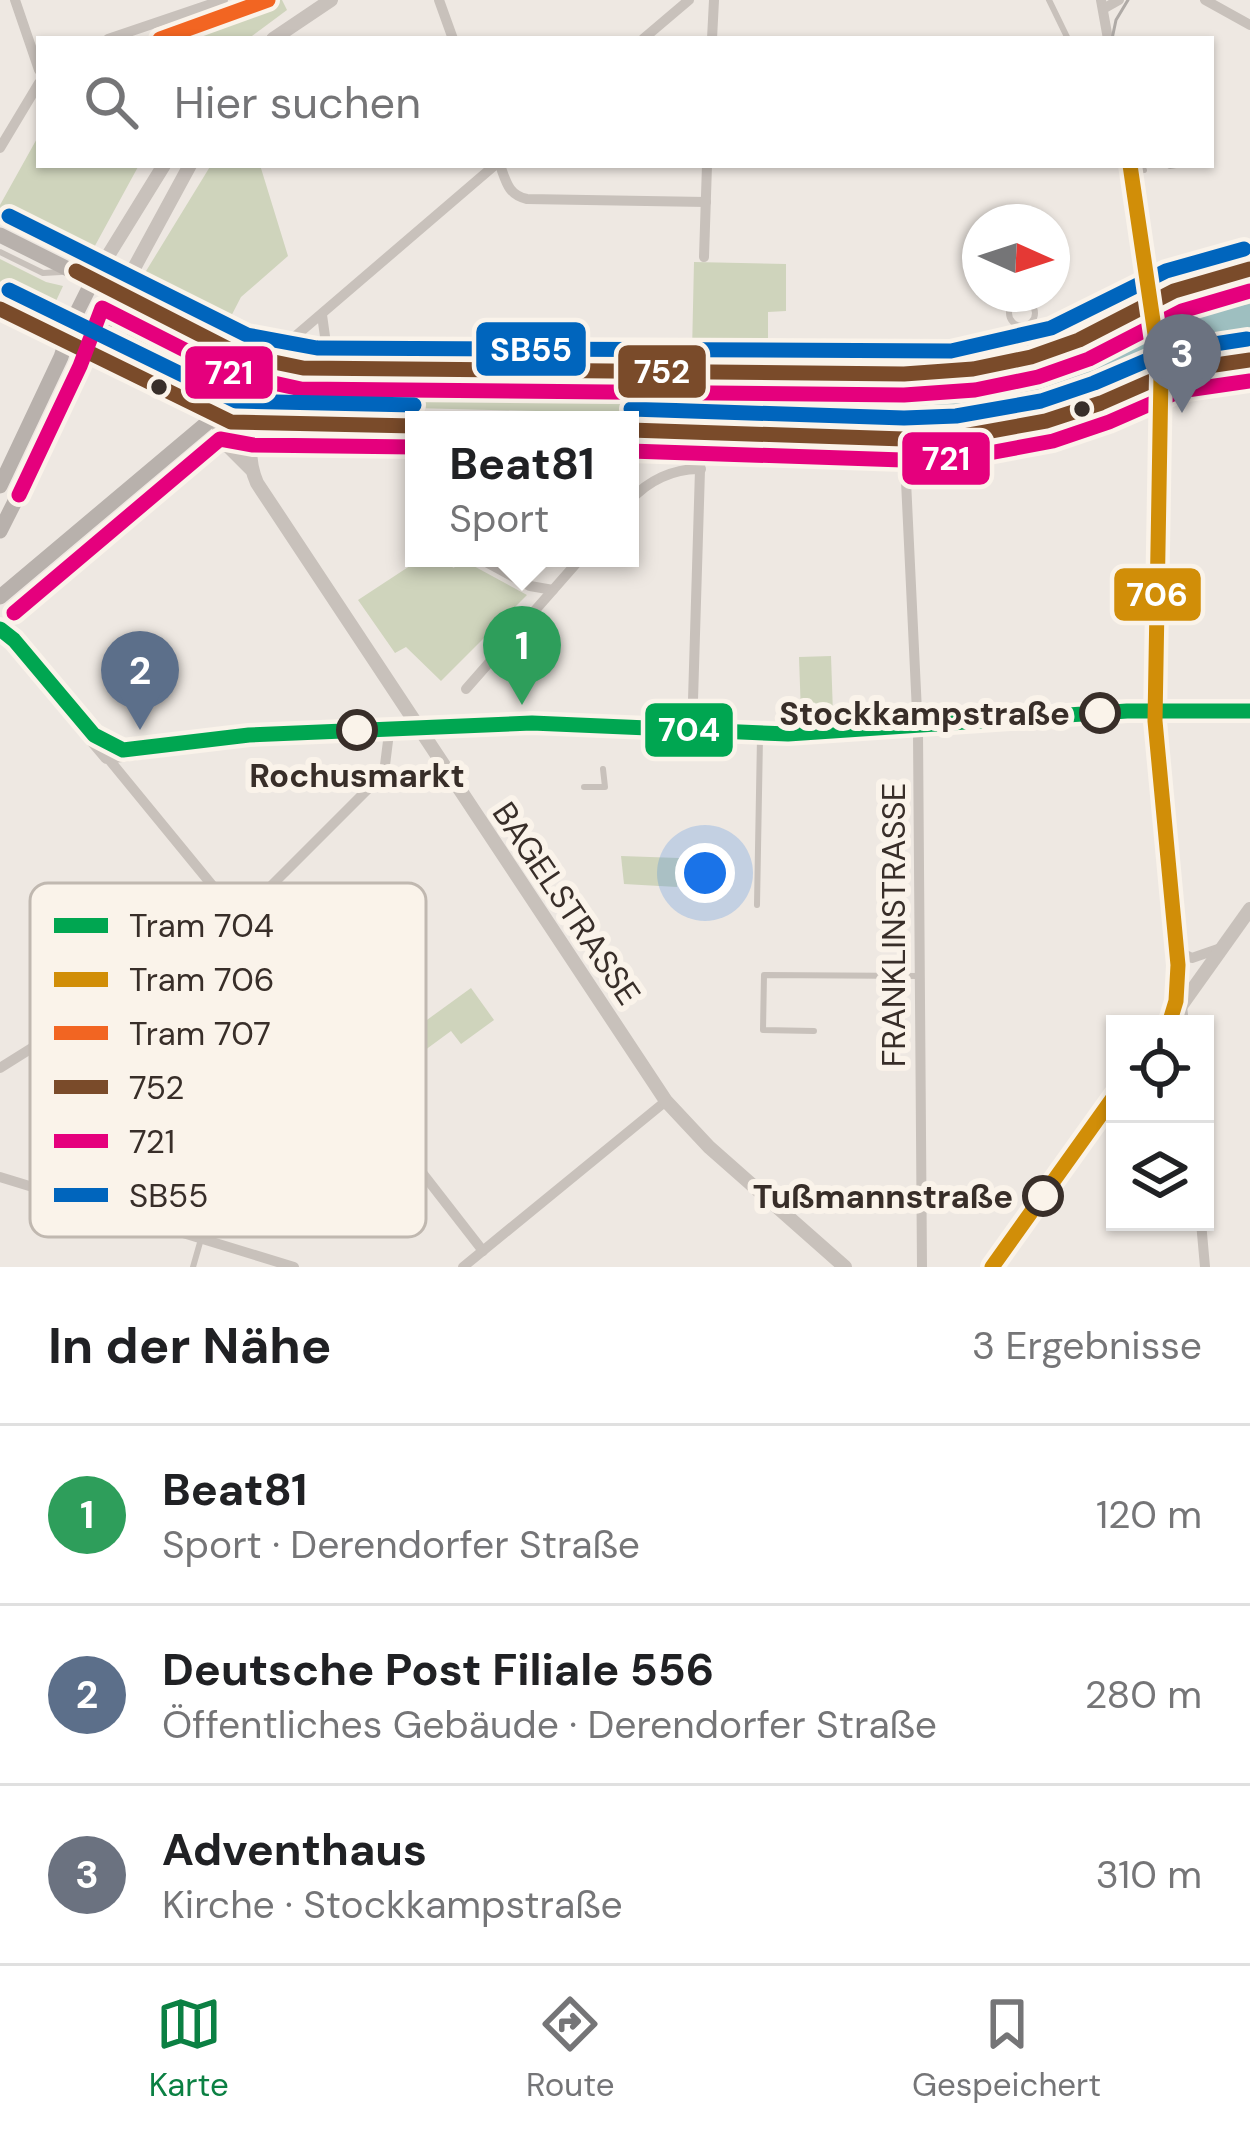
<!DOCTYPE html>
<html lang="de">
<head>
<meta charset="utf-8">
<style>
	:root { --surface:#fff; --page:#f6f6f6; --text:#202124; --muted:#757577; --line:#e0e0e0; --accent:#0b8043 }
	body { margin:0; font-family:"DM Sans",sans-serif; background:var(--page); color:var(--text) }
	.controls { position:absolute; right:36px; bottom:36px; display:grid; overflow:hidden; border-radius:0px; box-shadow:0 3px 9px #0004 }
	.controls button { width:108px; height:108px; display:grid; place-items:center; padding:0; border:0; border-bottom:3px solid var(--line); background:var(--surface); color:var(--text); font:60px sans-serif }
	.compass { position:absolute; left:962px; top:204px; width:108px; height:108px; border-radius:50%; background:var(--surface); box-shadow:0 3px 9px #0004; rotate:93deg }
	.you { position:absolute; left:705px; top:873px; width:42px; height:42px; margin:-30px; border:9px solid #fff; border-radius:50%; background:#1a73e8; box-shadow:0 0 0 18px #1a73e833 }
	.badge { display:grid; place-items:center; width:78px; height:78px; border-radius:50%; background:var(--accent); color:#fff; font-size:39px; font-weight:700 }
	.pin { position:absolute; translate:-50% -99px; filter:drop-shadow(0 3px 6px #0008) }
	.pin::after { content:''; position:absolute; top:63px; width:42px; height:36px; background:inherit; clip-path:polygon(0 0,100% 0,50% 100%) }
	.popup { position:absolute; left:405px; top:411px; width:234px; height:156px; box-sizing:border-box; display:grid; place-content:center; border-radius:0px; background:var(--surface); filter:drop-shadow(0 3px 9px #0005); font-size:39px; white-space:nowrap; color:var(--muted) }
	.popup b { font-size:45px; color:var(--text) }
	.popup::after { content:''; position:absolute; left:50%; top:100%; margin-left:-24px; border:24px solid transparent; border-top-color:var(--surface) }
	.list { margin:0; padding:0; list-style:none }
	h2 { display:flex; justify-content:space-between; align-items:center; height:156px; margin:0; padding:0 48px; font-size:51px }
	h2 small { font-size:39px; font-weight:400; color:var(--muted) }
	.list li { display:grid; grid-template-columns:78px 1fr auto; gap:36px; align-items:center; box-sizing:border-box; height:180px; padding:0 48px; border-top:3px solid var(--line) }
	.list b { display:block; font-size:45px; white-space:nowrap }
	.list p { margin:0; font-size:39px; white-space:nowrap; color:var(--muted) }
	.list em { font-size:39px; font-style:normal; color:var(--muted) }
	.icon { flex:none; width:66px; height:66px; fill:none; stroke:currentColor; stroke-width:2; stroke-linecap:round; stroke-linejoin:round }
	.map { position:relative; flex:none; width:1250px; height:1267px; overflow:hidden }
	.search { position:absolute; background:var(--surface); box-shadow:0 3px 9px #0004; left:36px; right:36px; top:36px; height:132px; display:flex; align-items:center; gap:30px; box-sizing:border-box; padding:0 42px; border-radius:0px; color:var(--muted); font-size:45px }
	.sheet { height:696px; background:var(--surface) }
	nav { display:flex; justify-content:space-around; align-items:center; box-sizing:border-box; height:168px; border-top:3px solid var(--line); background:var(--surface); font-size:33px; color:var(--muted) }
	nav a { display:grid; justify-items:center; gap:6px }
	nav .on { color:var(--accent) }
	.map>svg:first-child { display:block }
	.green { fill:#cfd4bc }
	.lines { fill:none; stroke-linecap:round; stroke-linejoin:round }
	.river { stroke:#9ebfc0; stroke-width:24 }
	.service { stroke:#c8c1bb; stroke-width:6 }
	.minor { stroke:#c8c1bb; stroke-width:10 }
	.tertiary { stroke:#c8c1bb; stroke-width:14 }
	.secondary { stroke:#b8b1ac; stroke-width:15 }
	.tram { stroke:#afaaa6; stroke-width:3 }
	.bus-1-casing { stroke:#faf3ea; stroke-width:24 }
	.bus-2-casing { stroke:#faf3ea; stroke-width:24 }
	.bus-3-casing { stroke:#faf3ea; stroke-width:24 }
	.bus-1 { stroke:#7a4b2a; stroke-width:15 }
	.bus-2 { stroke:#e5007d; stroke-width:15 }
	.bus-3 { stroke:#0065bd; stroke-width:15 }
	.tram-1-casing { stroke:#faf3ea; stroke-width:24 }
	.tram-2-casing { stroke:#faf3ea; stroke-width:24 }
	.tram-3-casing { stroke:#faf3ea; stroke-width:24 }
	.tram-1 { stroke:#00a651; stroke-width:15 }
	.tram-2 { stroke:#d18e08; stroke-width:15 }
	.tram-3 { stroke:#f26522; stroke-width:15 }
	.bus-dot { fill:#382e29; stroke:#faf3ea; stroke-width:4.5 }
	.stop-dot { fill:#faf3ea; stroke:#382e29; stroke-width:6 }
	.labels { text-anchor:middle; stroke-width:12; stroke-linejoin:round; paint-order:stroke }
	.stop-label { font-size:33px; font-weight:bold; fill:#382e29; stroke:#faf3ea; text-anchor:end }
	.street-label { font-size:33px; fill:#382e29; stroke:#faf3ea }
	.key { fill:#faf3ea; stroke:#c0b8b0; stroke-width:3 }
	.key-label { font-size:33px; fill:#382e29 }
	.line-badge { stroke:#faf3ea; stroke-width:4.5 }
	.badge-label { font-size:33px; text-anchor:middle; font-weight:bold; fill:#fff }
</style>
</head>
<body>
<div class="map">
<svg width="1250" height="1267" viewBox="0 0 1250 1267">
	<rect width="100%" height="100%" fill="#eee8e2"/>
	<g class="green">
		<path d="M274,0H282L287,10L248,39H166Z"/>
		<path d="M39,135V165H139L91,253L79,254L0,214V205Z"/>
		<path d="M211,165H260L288,256L241,297L225,328L146,289L143,276Z"/>
		<path d="M0,259L46,282L63,286L49,316L0,288Z"/>
		<path d="M694,262L786,264V311L768,312V354L692,352Z"/>
		<path d="M1250,274V347L1169,352L1163,301Z"/>
		<path d="M137,316L236,365L248,389L243,405L231,411L201,397L193,384L137,357L116,354Z"/>
		<path d="M1120,325L1137,327L1142,363L1138,368C1029,424 930,427 810,425C781,424 745,429 717,420L720,376C802,378 889,388 971,376C1024,368 1071,348 1120,325Z"/>
		<path d="M275,372L317,374L312,384L655,388L665,377H676L675,425L647,424L652,414L298,405L289,415L262,418Z"/>
		<path d="M422,558H436L454,568L459,558L527,595L441,681L406,647L395,653L358,600Z"/>
		<path d="M831,656L833,714L801,715L799,657Z"/>
		<path d="M621,856L679,858L677,887L624,884Z"/>
		<path d="M471,988L494,1020L461,1044L451,1031L383,1081L369,1062Z"/>
	</g>
	<g class="lines">
		<path class="river" d="M721,402C802,412 937,418 1015,397C1064,384 1106,359 1151,339C1182,326 1217,322 1250,316"/>
		<g class="service">
			<path d="M1049,0L1068,39"/>
			<path d="M1170,166L1176,165"/>
			<path d="M1128,172L1144,170"/>
			<path d="M0,252L43,273L61,272"/>
			<circle cx="1022" cy="313" r="13"/>
			<path d="M1026,326L1031,353"/>
			<path d="M584,787H605L603,769"/>
			<path d="M757,905L760,737"/>
			<path d="M39,917L58,947L59,966L66,975"/>
			<path d="M80,996L89,1009"/>
			<path d="M814,1031L763,1030L764,975L920,976"/>
			<path d="M193,1267L201,1239"/>
		</g>
		<g class="minor">
			<path d="M15,0L39,70"/>
			<path d="M439,0L453,39"/>
			<path d="M1101,0L1108,39"/>
			<path d="M1205,0L1250,25"/>
			<path d="M1103,9L1119,0"/>
			<path d="M108,39L223,0"/>
			<path d="M643,39L689,0"/>
			<path d="M712,39L714,0"/>
			<path d="M0,148L39,83"/>
			<path d="M500,165C506,181 508,195 527,199L706,202"/>
			<path d="M1127,165L1158,376L1153,743L1184,1024"/>
			<path d="M704,257L707,165"/>
			<path d="M322,315L328,358L339,369"/>
			<path d="M273,363L292,339L495,165"/>
			<path d="M904,439L918,733L922,1267"/>
			<path d="M630,501C647,481 674,468 701,469"/>
			<path d="M479,558L530,586L553,590"/>
			<path d="M466,689L581,558"/>
			<path d="M692,733L703,371"/>
			<path d="M107,757L239,918L420,1170L483,1251"/>
			<path d="M1175,950L1192,958L1218,949"/>
			<path d="M0,1068L239,918L384,773L389,733"/>
			<path d="M0,1177L294,1267"/>
			<path d="M1201,1222L1205,1267"/>
			<path d="M463,1267L666,1101"/>
		</g>
		<g class="tertiary">
			<path d="M273,39L331,0"/>
			<path d="M93,280L164,165"/>
			<path d="M120,294L190,165"/>
			<path d="M273,363C255,398 241,447 257,483L666,1101L709,1147L845,1267"/>
			<path d="M214,417L228,446L251,469"/>
			<path d="M0,630L107,757L252,737L529,726L792,737L1121,714H1250"/>
			<path d="M1168,1024L1250,909"/>
			<path d="M997,1267L1115,1099"/>
		</g>
		<g class="secondary">
			<path d="M0,235L240,355L315,369L953,372L1058,348L1174,291L1250,269"/>
			<path d="M0,309L231,422L414,426"/>
			<path d="M630,430L904,439L958,437L1046,421L1101,403L1174,371L1250,360"/>
			<path d="M0,486L61,357L73,320L93,280"/>
			<path d="M0,531L120,294"/>
			<path d="M0,597L214,417"/>
		</g>
		<path class="tram" d="M1112,39L1116,20L1128,0"/>
		<g class="bus-1-casing">
			<g id="bus-1">
				<path d="M76,271L240,355L303,368L904,374L973,369L1031,357L1079,340L1174,291L1250,269"/>
				<path d="M0,309L231,422L414,426"/>
				<path d="M630,430L904,439L958,437L1046,421L1101,403L1174,371L1250,360"/>
			</g>
		</g>
		<g class="bus-2-casing">
			<g id="bus-2">
				<path d="M630,451L903,460L962,458L1053,441L1109,422L1180,391L1250,381"/>
				<path d="M19,495L80,366L102,308L232,374L301,389L904,395L975,390L1038,377L1089,359L1182,311L1250,291"/>
				<path d="M14,613L220,439L253,445L414,447"/>
			</g>
		</g>
		<g class="bus-3-casing">
			<g id="bus-3">
				<path d="M9,216L247,335L317,348L951,351L1051,328L1166,271L1244,249"/>
				<path d="M9,290L236,401L414,405"/>
				<path d="M631,409L904,418L956,416L1041,401L1094,383L1169,351L1247,339"/>
			</g>
		</g>
		<use href="#bus-1" class="bus-1"/>
		<use href="#bus-2" class="bus-2"/>
		<use href="#bus-3" class="bus-3"/>
		<g class="tram-1-casing">
			<path id="tram-1" d="M0,629L14,640L94,735L123,750L249,735L532,723L788,734L1127,711H1250"/>
		</g>
		<g class="tram-2-casing">
			<g id="tram-2">
				<path d="M1130,165L1161,375L1155,721L1178,965L1176,1001L1169,1024"/>
				<path d="M992,1267L1115,1095"/>
			</g>
		</g>
		<g class="tram-3-casing">
			<path id="tram-3" d="M160,39L268,0"/>
		</g>
		<use href="#tram-1" class="tram-1"/>
		<use href="#tram-2" class="tram-2"/>
		<use href="#tram-3" class="tram-3"/>
	</g>
	<g class="bus-dot">
		<circle cx="159" cy="387" r="10"/>
		<circle cx="1082" cy="409" r="10"/>
	</g>
	<g class="stop-dot">
		<circle cx="1100" cy="713" r="18"/>
		<circle cx="357" cy="730" r="18"/>
		<circle cx="1043" cy="1196" r="18"/>
	</g>
	<g class="labels">
		<g class="stop-label">
			<text x="1070" y="725">Stockkampstraße</text>
			<text x="357" y="787" text-anchor="middle">Rochusmarkt</text>
			<text x="1013" y="1208">Tußmannstraße</text>
		</g>
		<g class="street-label">
			<text transform="translate(567 903) rotate(56)" y="12">BAGELSTRASSE</text>
			<text transform="translate(893 925) rotate(-90)" y="12">FRANKLINSTRASSE</text>
		</g>
	</g>
	<rect x="30" y="883" width="396" height="354" rx="18" class="key"/>
	<rect x="54" y="918" width="54" height="15" fill="#00a651"/>
	<rect x="54" y="972" width="54" height="15" fill="#d18e08"/>
	<rect x="54" y="1026" width="54" height="14" fill="#f26522"/>
	<rect x="54" y="1080" width="54" height="14" fill="#7a4b2a"/>
	<rect x="54" y="1134" width="54" height="14" fill="#e5007d"/>
	<rect x="54" y="1188" width="54" height="14" fill="#0065bd"/>
	<g class="key-label">
		<text x="129" y="937">Tram 704</text>
		<text x="129" y="991">Tram 706</text>
		<text x="129" y="1045">Tram 707</text>
		<text x="129" y="1099">752</text>
		<text x="129" y="1153">721</text>
		<text x="129" y="1207">SB55</text>
	</g>
	<g class="line-badge">
		<rect x="474" y="320" width="114" height="58" rx="12" fill="#0065bd"/>
		<rect x="616" y="343" width="92" height="57" rx="12" fill="#7a4b2a"/>
		<rect x="183" y="344" width="92" height="57" rx="12" fill="#e5007d"/>
		<rect x="900" y="430" width="92" height="57" rx="12" fill="#e5007d"/>
		<rect x="1112" y="566" width="91" height="57" rx="12" fill="#d18e08"/>
		<rect x="643" y="701" width="92" height="58" rx="12" fill="#00a651"/>
	</g>
	<g class="badge-label">
		<text x="531" y="361">SB55</text>
		<text x="662" y="383">752</text>
		<text x="229" y="384">721</text>
		<text x="946" y="470">721</text>
		<text x="1157" y="606">706</text>
		<text x="689" y="741">704</text>
	</g>
</svg>
<div class="controls">
<button><svg class="icon" aria-label="locate" viewBox="0 0 24 24"><circle cx="12" cy="12" r="6"/><path d="M12 2v4M12 18v4M2 12h4M18 12h4"/></svg></button>
<button><svg class="icon" aria-label="layers" viewBox="0 0 24 24"><path d="M12 4l9 5-9 5-9-5zM3 14l9 5 9-5"/></svg></button>
</div>
<svg class="compass" viewBox="-18 -18 36 36"><path d="M0-13l5 13h-10z" fill="#e53935"/><path d="M0 13l5-13h-10z" fill="#757577"/></svg>
<div class="you"></div>
<div class="pin badge" style="left:522px;top:705px;background:#2e9e5b">1</div>
<div class="popup"><b>Beat81</b>Sport</div>
<div class="pin badge" style="left:140px;top:730px;background:#5c6f8a">2</div>
<div class="pin badge" style="left:1182px;top:413px;background:#6b7280">3</div>
<div class="search"><svg class="icon" aria-label="search" viewBox="0 0 24 24"><circle cx="10" cy="10" r="6"/><path d="M15 15l6 6"/></svg>Hier suchen</div>
</div>
<section class="sheet">
<h2>In der Nähe<small>3 Ergebnisse</small></h2>
<ul class="list">
<li><span class="badge" style="background:#2e9e5b">1</span><div><b>Beat81</b><p>Sport · Derendorfer Straße</p></div><em>120 m</em></li>
<li><span class="badge" style="background:#5c6f8a">2</span><div><b>Deutsche Post Filiale 556</b><p>Öffentliches Gebäude · Derendorfer Straße</p></div><em>280 m</em></li>
<li><span class="badge" style="background:#6b7280">3</span><div><b>Adventhaus</b><p>Kirche · Stockkampstraße</p></div><em>310 m</em></li>
</ul>
</section>
<nav>
<a class="on"><svg class="icon" aria-label="map" viewBox="0 0 24 24"><path d="M3 6l6-2 6 2 6-2v14l-6 2-6-2-6 2zM9 4v14M15 6v14"/></svg>Karte</a>
<a><svg class="icon" aria-label="directions" viewBox="0 0 24 24"><path d="M12 3l9 9-9 9-9-9zM9 14v-3h6M13 9l2 2-2 2"/></svg>Route</a>
<a><svg class="icon" aria-label="saved" viewBox="0 0 24 24"><path d="M7 4h10v16l-5-4-5 4z"/></svg>Gespeichert</a>
</nav>
</body>
</html>
